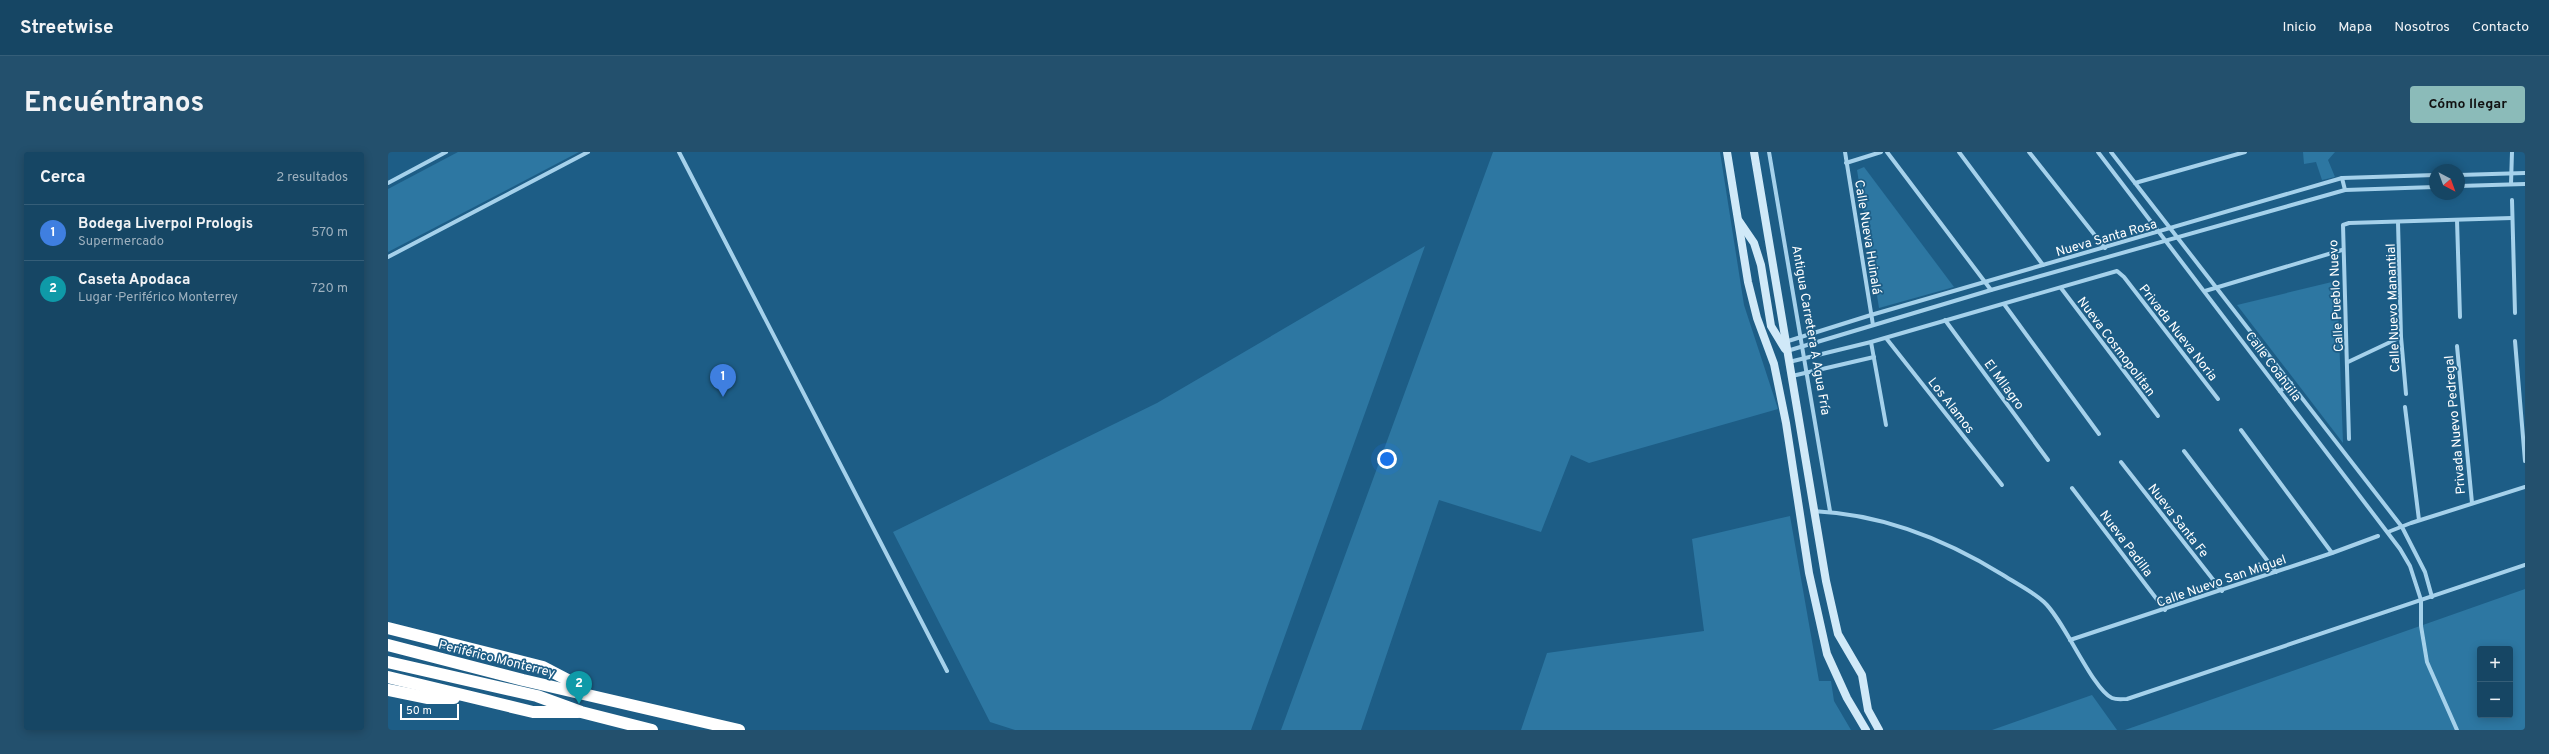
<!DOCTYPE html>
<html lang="es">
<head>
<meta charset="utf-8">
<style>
	:root { --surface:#164664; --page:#23506d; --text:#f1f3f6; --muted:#9eb1bf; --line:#355e78; --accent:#8bbbb9 }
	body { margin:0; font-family:Overpass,sans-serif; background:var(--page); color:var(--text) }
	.controls { position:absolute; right:12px; bottom:12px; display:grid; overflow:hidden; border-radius:4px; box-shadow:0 2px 10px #0003 }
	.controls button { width:36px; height:36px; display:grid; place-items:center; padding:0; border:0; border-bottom:1px solid var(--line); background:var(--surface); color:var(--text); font:20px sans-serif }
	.compass { position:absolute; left:2041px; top:12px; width:36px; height:36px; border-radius:50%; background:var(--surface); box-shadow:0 2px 10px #0003; rotate:139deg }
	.scale { position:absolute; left:12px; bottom:10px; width:59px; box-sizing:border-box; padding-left:4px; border:2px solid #fff; border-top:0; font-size:11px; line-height:14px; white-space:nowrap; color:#fff; -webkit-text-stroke:3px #1d5d86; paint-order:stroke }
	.you { position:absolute; left:999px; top:307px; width:14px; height:14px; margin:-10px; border:3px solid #fff; border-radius:50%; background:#1a73e8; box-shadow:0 0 0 6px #1a73e833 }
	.badge { display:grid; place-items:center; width:26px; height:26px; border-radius:50%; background:var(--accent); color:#fff; font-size:13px; font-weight:700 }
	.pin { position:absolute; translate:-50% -33px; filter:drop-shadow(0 1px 2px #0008) }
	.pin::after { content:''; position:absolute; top:21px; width:14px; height:12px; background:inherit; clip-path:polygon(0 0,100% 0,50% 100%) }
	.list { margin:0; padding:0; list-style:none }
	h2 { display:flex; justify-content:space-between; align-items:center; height:52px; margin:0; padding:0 16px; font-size:17px }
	h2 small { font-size:13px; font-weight:400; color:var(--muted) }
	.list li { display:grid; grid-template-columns:26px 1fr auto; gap:12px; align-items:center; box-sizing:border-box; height:56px; padding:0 16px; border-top:1px solid var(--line) }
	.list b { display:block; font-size:15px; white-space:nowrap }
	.list p { margin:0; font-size:13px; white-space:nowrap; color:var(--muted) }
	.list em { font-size:13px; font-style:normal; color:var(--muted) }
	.map { position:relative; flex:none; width:2137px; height:578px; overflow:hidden; border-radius:4px }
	header { display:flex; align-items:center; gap:24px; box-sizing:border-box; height:56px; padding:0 20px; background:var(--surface); border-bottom:1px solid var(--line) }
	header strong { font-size:19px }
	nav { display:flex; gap:22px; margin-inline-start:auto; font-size:14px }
	.intro { display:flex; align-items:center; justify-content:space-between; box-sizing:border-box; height:96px; padding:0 24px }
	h1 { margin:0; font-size:28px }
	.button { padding:10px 18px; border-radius:4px; background:var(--accent); color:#111; font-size:14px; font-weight:700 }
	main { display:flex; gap:24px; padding:0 24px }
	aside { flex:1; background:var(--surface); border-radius:4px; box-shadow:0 2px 10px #0003 }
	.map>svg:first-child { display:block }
	.green { fill:#2d77a2; fill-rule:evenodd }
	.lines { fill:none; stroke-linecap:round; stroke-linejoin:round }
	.street { stroke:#a5d1eb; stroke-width:4 }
	.secondary { stroke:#d0e9f8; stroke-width:8 }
	.highway { stroke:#fff; stroke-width:12 }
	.labels { text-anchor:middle; stroke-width:3.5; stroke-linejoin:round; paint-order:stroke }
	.street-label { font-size:13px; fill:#fff; stroke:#1d5d86 }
</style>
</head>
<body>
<header>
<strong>Streetwise</strong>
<nav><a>Inicio</a><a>Mapa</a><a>Nosotros</a><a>Contacto</a></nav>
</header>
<div class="intro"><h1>Encuéntranos</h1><a class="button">Cómo llegar</a></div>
<main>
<aside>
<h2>Cerca<small>2 resultados</small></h2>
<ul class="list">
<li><span class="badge" style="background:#3f7fe0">1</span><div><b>Bodega Liverpol Prologis</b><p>Supermercado</p></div><em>570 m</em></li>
<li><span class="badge" style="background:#0f9aa8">2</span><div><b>Caseta Apodaca</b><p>Lugar · Periférico Monterrey</p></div><em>720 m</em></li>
</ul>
</aside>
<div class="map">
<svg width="2137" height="578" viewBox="0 0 2137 578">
	<rect width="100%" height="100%" fill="#1d5d86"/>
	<g class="green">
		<path d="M70,0H191L0,100V37Z"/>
		<path d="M1105,0H1332L1356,153L1390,257L1201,311L1183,303L1153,380L1051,348L973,578H893Z"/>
		<path d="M1915,0H1947L1940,8L1947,25L1934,28L1928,10L1916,12Z"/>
		<path d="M1476,15L1566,135L1491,156L1469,18Z"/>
		<path d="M1037,94L863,578H627L602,570L505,380L769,251Z"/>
		<path d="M1948,129H1949L1955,291L1849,153Z"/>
		<path d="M1402,364L1431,529H1443L1446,549L1463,578H1133L1159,501L1316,479L1304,387Z"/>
		<path d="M2137,437V578H1737ZM2092,497H2122V563H2092Z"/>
		<path d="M1704,543L1729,578H1604Z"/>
	</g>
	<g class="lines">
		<g class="street">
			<path d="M291,0L559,519"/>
			<path d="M1381,0L1442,359"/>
			<path d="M1457,0L1485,173"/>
			<path d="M1499,0L1603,138"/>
			<path d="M1571,0L1655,113"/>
			<path d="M1641,0L1717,96"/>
			<path d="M1710,0L2012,397L2022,414L2033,448V474L2039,510L2069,578"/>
			<path d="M1723,0L2014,375L2037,420L2044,445"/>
			<path d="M1458,11L1493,0"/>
			<path d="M2071,23L2137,21"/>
			<path d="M1954,26L1957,38"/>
			<path d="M0,31L58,0"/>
			<path d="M1747,31L1857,0"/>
			<path d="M2123,32L2124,0"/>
			<path d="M2071,34L2137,32"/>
			<path d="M2124,48L2127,161"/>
			<path d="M2069,68L2072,165"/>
			<path d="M2010,70L2013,185L2018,242"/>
			<path d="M0,105L200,0"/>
			<path d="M1673,136L1770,264"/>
			<path d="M1817,139L1954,98"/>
			<path d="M1616,152L1711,282"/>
			<path d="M1557,168L1660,308"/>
			<path d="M1498,186L1614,333"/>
			<path d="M2127,189L2137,309"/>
			<path d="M1397,190L1483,163L1954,26L2047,23"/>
			<path d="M1483,190L1498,273"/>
			<path d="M2069,194L2084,351"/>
			<path d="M1399,199L1603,138L1957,38L2047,35"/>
			<path d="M1401,210L1483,190L1729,119L1736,125L1830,247"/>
			<path d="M1960,210L2013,185"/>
			<path d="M1404,224L1486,205"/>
			<path d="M1892,239L1903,231"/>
			<path d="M2017,255L2031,368"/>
			<path d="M1853,278L1944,401"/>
			<path d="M1961,287L1955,73L1961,71L2124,66"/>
			<path d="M1796,299L1888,420"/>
			<path d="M1733,310L1834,439"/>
			<path d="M1684,336L1777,458"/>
			<path d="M1425,359C1494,362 1557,387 1615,423C1629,432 1644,439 1656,450C1676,468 1705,538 1724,546C1729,548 1734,547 1739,547L2137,413"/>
			<path d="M2000,380L2023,371L2137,335"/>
			<path d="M1682,488L1944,401L1990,384"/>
		</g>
		<g class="secondary">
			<path d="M1339,0L1360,130L1369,166L1386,212L1398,271L1421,421L1439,502L1459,546L1478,578"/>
			<path d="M1366,0L1438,429L1450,482L1474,523L1480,558L1491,578"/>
			<path d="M1351,69L1366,91L1373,113L1383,174L1397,197"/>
		</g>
		<g class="highway">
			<path d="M0,476L155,515L178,527L195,541"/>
			<path d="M0,493L135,528L351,578"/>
			<path d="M0,510L149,544L193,560L264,578"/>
			<path d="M0,525L145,560H190"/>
			<path d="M0,538L40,546H66"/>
		</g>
	</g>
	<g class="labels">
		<g class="street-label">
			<text transform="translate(1481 85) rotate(81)" y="5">Calle Nueva Huinalá</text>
			<text transform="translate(1718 85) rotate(-16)" y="5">Nueva Santa Rosa</text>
			<text transform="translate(1947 144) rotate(-93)" y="5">Calle Pueblo Nuevo</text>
			<text transform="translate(2004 156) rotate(-92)" y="5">Calle Nuevo Manantial</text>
			<text transform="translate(1424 178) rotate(80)" y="5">Antigua Carretera A Agua Fría</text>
			<text transform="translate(1791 180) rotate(52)" y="5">Privada Nueva Noria</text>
			<text transform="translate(1729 194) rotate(53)" y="5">Nueva Cosmopolitan</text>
			<text transform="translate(1886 214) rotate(53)" y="5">Calle Coahuila</text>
			<text transform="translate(1617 232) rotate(54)" y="5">El MIlagro</text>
			<text transform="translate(1564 253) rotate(52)" y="5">Los Alamos</text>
			<text transform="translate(2066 273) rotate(-95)" y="5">Privada Nuevo Pedregal</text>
			<text transform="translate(1791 368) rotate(52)" y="5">Nueva Santa Fe</text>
			<text transform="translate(1739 391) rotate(53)" y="5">Nueva Padilla</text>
			<text transform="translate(1833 428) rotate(-19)" y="5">Calle Nuevo San Miguel</text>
			<text transform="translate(109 506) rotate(14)" y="5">Periférico Monterrey</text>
		</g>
	</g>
</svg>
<div class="controls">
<button>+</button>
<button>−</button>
</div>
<svg class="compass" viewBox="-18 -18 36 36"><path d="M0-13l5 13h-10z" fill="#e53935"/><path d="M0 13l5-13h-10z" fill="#9eb1bf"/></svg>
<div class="scale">50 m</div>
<div class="you"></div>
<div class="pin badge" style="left:335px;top:245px;background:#3f7fe0">1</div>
<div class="pin badge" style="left:191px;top:552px;background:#0f9aa8">2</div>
</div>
</main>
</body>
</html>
